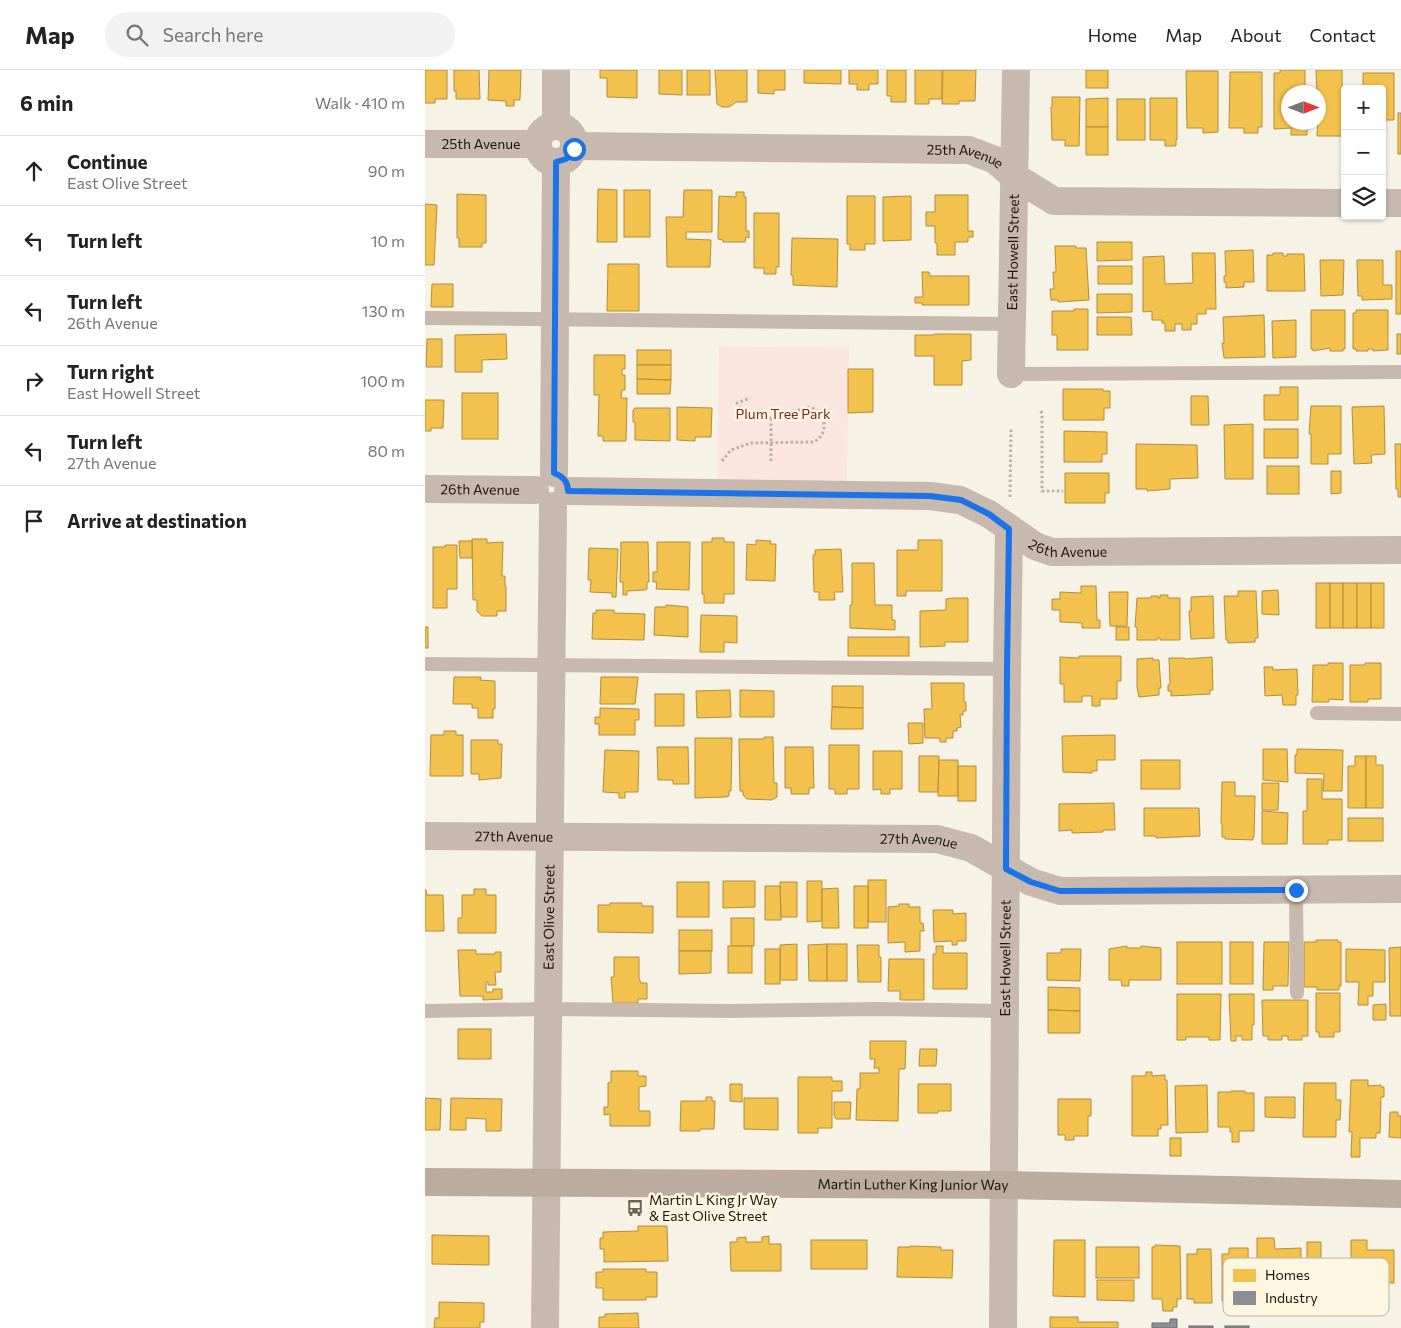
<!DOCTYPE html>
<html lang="en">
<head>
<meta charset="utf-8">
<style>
	:root { --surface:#fff; --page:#f2f2f2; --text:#222; --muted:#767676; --line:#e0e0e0 }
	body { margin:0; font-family:Commissioner,sans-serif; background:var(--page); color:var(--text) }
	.controls { position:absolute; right:15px; top:15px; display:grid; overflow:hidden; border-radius:5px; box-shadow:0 1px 4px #0004 }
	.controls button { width:45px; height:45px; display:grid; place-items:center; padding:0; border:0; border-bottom:1px solid var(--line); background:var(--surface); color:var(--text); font:25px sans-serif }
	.compass { position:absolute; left:856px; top:15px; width:45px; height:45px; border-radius:50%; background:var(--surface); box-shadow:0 1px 4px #0004; rotate:90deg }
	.stop { position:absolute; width:15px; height:15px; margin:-11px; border:4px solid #1a73e8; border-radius:50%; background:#fff }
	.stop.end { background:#1a73e8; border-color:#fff; box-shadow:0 1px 5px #0008 }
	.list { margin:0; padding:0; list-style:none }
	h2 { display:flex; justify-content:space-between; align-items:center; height:65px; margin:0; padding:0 20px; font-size:21px }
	h2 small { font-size:16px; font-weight:400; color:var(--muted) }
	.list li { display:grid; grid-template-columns:32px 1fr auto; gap:15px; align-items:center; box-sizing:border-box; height:70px; padding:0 20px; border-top:1px solid var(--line) }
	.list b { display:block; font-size:19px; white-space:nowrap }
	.list p { margin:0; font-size:16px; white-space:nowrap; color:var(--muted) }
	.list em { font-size:16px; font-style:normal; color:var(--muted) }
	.icon { flex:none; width:28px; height:28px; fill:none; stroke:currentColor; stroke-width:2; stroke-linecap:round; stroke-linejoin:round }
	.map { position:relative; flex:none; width:976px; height:1258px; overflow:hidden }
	header { display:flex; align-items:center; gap:30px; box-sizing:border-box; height:70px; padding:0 25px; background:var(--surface); border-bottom:1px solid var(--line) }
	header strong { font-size:24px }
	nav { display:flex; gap:28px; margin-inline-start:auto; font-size:18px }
	.search { width:350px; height:45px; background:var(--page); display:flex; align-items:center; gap:12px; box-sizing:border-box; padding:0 18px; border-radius:28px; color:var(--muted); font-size:19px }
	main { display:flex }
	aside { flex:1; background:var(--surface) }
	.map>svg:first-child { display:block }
	.green { fill:#fbe6df }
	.homes { fill:#f2c14e; stroke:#b28e39 }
	.industry { fill:#8d8d92; stroke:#6b6a69 }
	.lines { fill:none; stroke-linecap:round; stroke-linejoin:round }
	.path { stroke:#bbb1a8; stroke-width:3; stroke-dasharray:2.5 2.5; stroke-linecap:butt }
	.lane { stroke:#c7b9ae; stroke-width:14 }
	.street { stroke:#c7b9ae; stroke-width:28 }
	.secondary { stroke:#bcac9f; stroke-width:28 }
	.route { stroke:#1a73e8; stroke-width:6 }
	.labels { text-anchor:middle; stroke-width:5; stroke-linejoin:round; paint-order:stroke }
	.street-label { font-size:14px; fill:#1b1709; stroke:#fdf6e0 }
	.park-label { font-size:14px; fill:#7d2627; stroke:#fdf6e0 }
	.poi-label { font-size:14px; fill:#1b1709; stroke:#fdf6e0; text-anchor:start }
	.key { fill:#fdf6e0; stroke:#b9b3a0; stroke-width:1 }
	.key-label { font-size:14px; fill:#1b1709 }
</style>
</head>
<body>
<header>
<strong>Map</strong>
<div class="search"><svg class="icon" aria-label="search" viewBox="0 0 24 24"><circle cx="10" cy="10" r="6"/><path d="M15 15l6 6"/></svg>Search here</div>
<nav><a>Home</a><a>Map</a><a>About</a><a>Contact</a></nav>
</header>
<main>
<aside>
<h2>6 min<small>Walk · 410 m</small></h2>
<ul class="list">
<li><svg class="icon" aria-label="ahead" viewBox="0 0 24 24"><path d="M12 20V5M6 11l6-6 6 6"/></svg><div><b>Continue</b><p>East Olive Street</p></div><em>90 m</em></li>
<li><svg class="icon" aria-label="left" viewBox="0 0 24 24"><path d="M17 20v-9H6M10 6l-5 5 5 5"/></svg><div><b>Turn left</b></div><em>10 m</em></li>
<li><svg class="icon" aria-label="left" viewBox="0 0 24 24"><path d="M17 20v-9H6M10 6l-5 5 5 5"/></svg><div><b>Turn left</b><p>26th Avenue</p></div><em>130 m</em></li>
<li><svg class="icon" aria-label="right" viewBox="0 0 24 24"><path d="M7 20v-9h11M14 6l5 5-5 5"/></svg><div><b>Turn right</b><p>East Howell Street</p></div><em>100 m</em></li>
<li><svg class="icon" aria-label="left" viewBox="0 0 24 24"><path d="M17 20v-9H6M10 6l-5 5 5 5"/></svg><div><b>Turn left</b><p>27th Avenue</p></div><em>80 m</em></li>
<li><svg class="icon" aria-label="arrive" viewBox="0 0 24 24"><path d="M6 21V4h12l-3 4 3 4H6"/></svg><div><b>Arrive at destination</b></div></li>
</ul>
</aside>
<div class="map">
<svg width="976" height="1258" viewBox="0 0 976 1258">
	<rect width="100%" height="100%" fill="#f7f2e6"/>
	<path class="green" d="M294,276L424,278L422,412L292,410Z"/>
	<g class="homes">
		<path d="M0,0H22V29H10V33H0Z"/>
		<path d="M29,0H54L55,29H31V21H29Z"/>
		<path d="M64,0H96L95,30H89V36H81V31L63,30Z"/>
		<path d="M175,0H212V28L182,27V8H175Z"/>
		<path d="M234,0H257V25L234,24Z"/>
		<rect x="262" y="0" width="23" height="25"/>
		<path d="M290,0H322V32H311L304,37H297L292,34Z"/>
		<path d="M333,0H360V20H349V24L333,23Z"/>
		<path d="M379,0H416V14L379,13Z"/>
		<path d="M424,0H453V14H444V20H432V14H424Z"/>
		<path d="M462,0H481V32H466V26H462Z"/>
		<path d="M490,0H517V29H504V34H490Z"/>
		<path d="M518,0H551L550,31H534V34H517Z"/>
		<rect x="661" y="0" width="22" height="18"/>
		<path d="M855,0H880V22H864V52H885V59H882V65H866V58L849,59V3H855Z"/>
		<path d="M891,0H917L918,66H892L894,22H892Z"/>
		<path d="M761,1H793V62L778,63V58H762Z"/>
		<path d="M805,2H837V57H833V63H819V58H804Z"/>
		<path d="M938,3H969V50H957V19H938Z"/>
		<path d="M627,27H655L654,76H640V70H627L626,37H627Z"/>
		<path d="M683,28V57H661V29Z"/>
		<path d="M725,28H752V70H751V76H740V70H725Z"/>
		<rect x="692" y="29" width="28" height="41"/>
		<rect x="973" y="43" width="3" height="41"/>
		<rect x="661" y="57" width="22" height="28"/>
		<path d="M173,119L192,120V172H172Z"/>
		<rect x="199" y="120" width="26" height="47"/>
		<path d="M259,120H287V162H261V169L286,170L285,197H242L241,147H258Z"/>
		<path d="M311,122H319V127H321V161H324V168L321,167L320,172H298V170L293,169L294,126L311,127Z"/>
		<path d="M32,124L61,125V173H57V177H34V168H32Z"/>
		<path d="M510,125H543V161H548V167H543V172H530V185H512V173H510V156H501V142H510Z"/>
		<path d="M422,126H450V174H440V180H425V174H422Z"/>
		<path d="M486,126V170L458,171V127Z"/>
		<path d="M0,134L12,135L9,195H0Z"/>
		<path d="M329,143H354V197H351V204H339V198H329Z"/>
		<path d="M367,168L413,169L412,217L368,215V206L366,205Z"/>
		<path d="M672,172H707V190L672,191Z"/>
		<path d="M630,176H651V178H661L664,230L633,232V230H626L625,219H629L628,202H631Z"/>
		<path d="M828,180L829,212H819V217L801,218V212H799V206H801L800,181Z"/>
		<rect x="971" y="181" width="5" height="63"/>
		<path d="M767,183H790L791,239H781V244H772V254H766V260H757V254H750V261H740V253H737V250H727V241L718,242V187L739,186L740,214L768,213Z"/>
		<path d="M848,183H858V186H862V184H879L880,221H842V185H848Z"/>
		<path d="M895,190H919L918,225L896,226Z"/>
		<path d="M932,190H958V215H967V229L937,230V226H933Z"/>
		<path d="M183,194H214V241H182Z"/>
		<rect x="673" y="196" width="34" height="18"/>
		<path d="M497,202H504L505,206H544V235H497V233H490V227H498Z"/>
		<path d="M7,214H28V237H6Z"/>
		<path d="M672,224H707V242L672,243Z"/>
		<path d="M649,239H663V280H632V265H627V241H649Z"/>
		<path d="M886,240H920V279H918V281H905V278L888,281V279H886Z"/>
		<path d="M931,240H963V280L948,281V279H943V281H931V279H928V243H931Z"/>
		<path d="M839,245L840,287L799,288L797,273H799L798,247Z"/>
		<path d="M672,247H706L707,265H672Z"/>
		<path d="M871,250V287L848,288L847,251Z"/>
		<path d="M81,264L82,289L57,290V302H30V265Z"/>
		<path d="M509,264H546V290L537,291V315H509V286H490V265H509Z"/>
		<rect x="972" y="264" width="4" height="20"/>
		<path d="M2,269H17V297H1Z"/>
		<rect x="212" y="280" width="34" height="15"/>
		<path d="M169,285H200V299H197V305H200V320H197L196,328H202L201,371H178V366H173L174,325H169Z"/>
		<path d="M212,295H246V310L212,309Z"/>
		<path d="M423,299H448V342L423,343Z"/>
		<path d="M212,309L246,310L245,324H212Z"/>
		<path d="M855,317H873V350H839V325H855Z"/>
		<path d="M638,319H678V321H685V338H679V350H638Z"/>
		<rect x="37" y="323" width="36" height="46"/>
		<path d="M766,326H783L784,355H766Z"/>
		<path d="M0,330H19L18,358H6V361H0Z"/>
		<path d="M886,336H916V384H903V394H886V364H884Z"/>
		<path d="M959,336L960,384L946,385L947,393L929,394L927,337Z"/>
		<path d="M252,337L287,338L286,367H270V371L252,370Z"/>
		<path d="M210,338H245V371L210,370V352H208V340Z"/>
		<path d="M828,354V409H800L799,355Z"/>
		<rect x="839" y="359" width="34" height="29"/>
		<path d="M639,361L682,362V384H677V392H639Z"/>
		<path d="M711,374L772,375L773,408L745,409V419L722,421V419H711Z"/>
		<path d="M970,374H976V427H973V419H971Z"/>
		<rect x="842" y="396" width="32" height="28"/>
		<path d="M906,401H916V423L906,424Z"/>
		<path d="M640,403H684V423H680V433H640Z"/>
		<path d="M287,468H299V472H309V524H299V533H279V524H277V472H287Z"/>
		<path d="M47,469H62V473L78,472L77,506H80V516H81V541H72V546H57L52,541V530H48Z"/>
		<path d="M331,470L346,471L345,474H351L350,511L321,510L322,474L331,475Z"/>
		<path d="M493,470H517V521H481V526H472V480H493Z"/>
		<path d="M34,471H47V488H35Z"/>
		<path d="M196,472H223L224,512H222V519L220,520L202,521V525H198V512H195Z"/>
		<path d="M232,472H265L264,520L231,519L232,512H228V502H232Z"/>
		<path d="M20,475H32V519H22V538H8V477H20Z"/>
		<path d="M164,478L193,479L191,527H187V523L165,522L166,510H163Z"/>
		<path d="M416,479L418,522H409L410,530H394V522H389L388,485H390V480Z"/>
		<path d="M427,493H449L450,535H467V550H470V560L425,558V535H427Z"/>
		<rect x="891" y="513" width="14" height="45"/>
		<rect x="905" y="513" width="13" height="45"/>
		<rect x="918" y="513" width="14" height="45"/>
		<rect x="932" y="513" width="14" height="45"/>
		<rect x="946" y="513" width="13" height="45"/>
		<path d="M656,516H671L672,550H675V558H657V553L635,552V540H627V529H635V522L656,523Z"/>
		<path d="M853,520L854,545L837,544V521Z"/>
		<path d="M813,521H831L833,568H830V572L803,573V570H801L799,526H813Z"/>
		<path d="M684,522H703L702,556H685Z"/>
		<path d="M735,525H743V528H755V570H735V568H732V570H712V557H710L712,528H726V526H733V528H735Z"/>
		<path d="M788,526L789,568L766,569L764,541H766V527Z"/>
		<path d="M528,528H543V572H520V576L495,577V541L521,540V529Z"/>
		<path d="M241,535L263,537V567L229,565L230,537H241Z"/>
		<path d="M171,540H189V543L220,544L219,570L167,569L168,543H171Z"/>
		<path d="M276,545L312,546V573L299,572V582H275Z"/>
		<rect x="0" y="557" width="3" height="21"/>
		<rect x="691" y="557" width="13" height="13"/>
		<rect x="423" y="567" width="61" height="19"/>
		<path d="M654,586H696V611H692V629H675V636H667V626H657V632H639V614H635V587L654,588Z"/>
		<path d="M787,587L788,620H785V624L746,626V621H743V615H745L744,588H760V589Z"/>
		<path d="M728,588V590H734L736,618H734V625L714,627L712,617V589Z"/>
		<path d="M903,593H918V630L904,629V632H887L888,595H903Z"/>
		<path d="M940,593H956V629H943V632H925V595H940Z"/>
		<path d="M839,597H848V600L872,599L873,625H871V635H858L857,625L840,626Z"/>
		<path d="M29,607H56L55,610L70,611V639H68V648H53V638H47V634H28Z"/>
		<path d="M176,607H213L210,634H175Z"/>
		<path d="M506,613H539V632H541V641H538V645H535L536,657L532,658V661H528V668H521V672H515V668H500L499,639H507Z"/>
		<path d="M407,616H438V638L407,637Z"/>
		<path d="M305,620L306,647L272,648L271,621Z"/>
		<path d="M315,620L349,621V647H315Z"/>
		<rect x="230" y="624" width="29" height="32"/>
		<path d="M407,637L438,638V659H406Z"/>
		<path d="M175,638L214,639V650H210V665H174V654H170V647H175Z"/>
		<path d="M483,653H498V673L484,674Z"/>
		<path d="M19,661H31V665H38V706H5L6,665H19Z"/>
		<path d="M690,665V690H672V701H667V703L638,702L637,666Z"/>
		<path d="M339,667H348L349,713H352V727L347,730L322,729L318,725V721H315L314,669H339Z"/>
		<path d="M270,668H307L306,721H304V726L300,727L270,728Z"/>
		<path d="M46,670H73V674H77L76,708L54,710V704H46Z"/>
		<path d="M404,675H434V719H422V724H410V719H404Z"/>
		<path d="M232,677H263L264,714H248V710H233Z"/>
		<path d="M360,677H388L389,718H384V724H366V718H360Z"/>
		<path d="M838,679H862L863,712L838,710Z"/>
		<path d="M872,679L918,680L917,721H898L899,704L870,703V685H872Z"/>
		<path d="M180,680L214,681L213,722H200V728H194V723L178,722Z"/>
		<path d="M448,681H477V719H465V724H456V719L448,720Z"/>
		<path d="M494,686H514L513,722H494Z"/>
		<path d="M930,686H941V738H923V696H930Z"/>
		<path d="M941,686H951V695H958V738H941Z"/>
		<path d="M514,690H533V726H513Z"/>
		<rect x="716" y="690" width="39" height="29"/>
		<rect x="533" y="696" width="18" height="35"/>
		<path d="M882,709H897V729H917V770H903V774H878V741H882Z"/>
		<path d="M797,712H810V726H830L829,767H828V770L800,769V767H797V754H796Z"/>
		<path d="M837,713H854L853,740H837Z"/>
		<path d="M689,733L690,760H678V762L647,763V760L634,761V734Z"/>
		<path d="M719,738H774L775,766L731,768V766H719Z"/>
		<path d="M837,741L863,743L862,774H837Z"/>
		<rect x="923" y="748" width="35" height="23"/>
		<rect x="443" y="810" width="18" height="42"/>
		<path d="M298,811H330V837L298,838Z"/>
		<path d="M382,811H397V851L382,852Z"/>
		<rect x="252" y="812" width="32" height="35"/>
		<path d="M355,812H372V847H356Z"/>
		<path d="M340,816H355L356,850H340Z"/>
		<rect x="429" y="816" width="14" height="42"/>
		<path d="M413,818L414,858H397V819Z"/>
		<path d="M49,819H61V825H71V863H33V848H37V825H49Z"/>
		<path d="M0,820H1L2,825H18L19,861H0Z"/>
		<path d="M185,833H217V836H228V863L173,862V835H185Z"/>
		<path d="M474,834H484V837H495V853H498L499,861H495V881L480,882V872L463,873V837L474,836Z"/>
		<path d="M508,840H528V844L541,843V871H532V875H527V871L509,872Z"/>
		<rect x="306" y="848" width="23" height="28"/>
		<rect x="254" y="860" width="33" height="21"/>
		<path d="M891,870H913V872H916V916H914V920H892V917H879V872H891Z"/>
		<rect x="752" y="872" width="45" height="42"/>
		<rect x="805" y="872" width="23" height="42"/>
		<path d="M839,872H864L863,916H848V920H838Z"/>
		<path d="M372,874V910H355V875Z"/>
		<path d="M402,874V911H384L383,875Z"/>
		<rect x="402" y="874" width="20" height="37"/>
		<path d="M432,875H454V887H456V912H433Z"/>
		<rect x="303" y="876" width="24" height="27"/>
		<path d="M511,876H518V883H542V919H508V884H511Z"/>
		<path d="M702,876V878H716V876L736,878V910H704V916H697L696,910H684V879Z"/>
		<path d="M976,877V946H965L964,878Z"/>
		<rect x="340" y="879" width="15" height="35"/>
		<path d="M636,879H656L655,911L622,910V883H636Z"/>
		<path d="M921,879L960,880V912H948V926H943V935H933L934,912H921Z"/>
		<path d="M33,880H51V884H70V882H76V902H70L71,915H63V912H61V922H68V919H77V929L58,930V926H35Z"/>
		<path d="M254,881H286V903L254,904Z"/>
		<path d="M189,887H214V908L216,913H222V929H213V933H188L186,907H189Z"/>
		<path d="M464,889H499V930H475V921H463Z"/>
		<path d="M623,917L655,918V941L623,940Z"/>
		<path d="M891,923H915V962H909V967H894V962H891Z"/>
		<path d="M752,924H796L795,970H784V967H761V970H752Z"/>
		<path d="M804,924H829V955H827V970H817V966H811V971H806Z"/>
		<path d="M837,930H883V966H877V970H863V966H857V970H843V966H838Z"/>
		<path d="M961,934V950H948V935Z"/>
		<path d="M623,940L655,941V963H623Z"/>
		<rect x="33" y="959" width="33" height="30"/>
		<path d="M445,971H481L480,999H474L473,1051L431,1050L432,1019H435V1003H454V998H449L450,989H445Z"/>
		<path d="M495,979H512L511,996H494Z"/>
		<path d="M186,1001H213V1006H221V1016L214,1017V1041H225V1056H185V1044L179,1045V1037H183V1013L186,1012Z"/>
		<path d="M721,1002H727V1006L740,1005V1010H742L743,1055H736V1059H733V1066H707V1006H721Z"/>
		<path d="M373,1007H407V1011H417V1021H407V1058H393V1063H373Z"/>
		<path d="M926,1010H943V1016L956,1015V1017H959V1027H956L955,1063H951V1068H935V1087H926L927,1062H924Z"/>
		<path d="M879,1013H911V1030H916L915,1050H911V1067H878Z"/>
		<path d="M305,1014H317V1032L305,1031Z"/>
		<path d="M493,1014H526V1041H513V1043H493Z"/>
		<path d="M782,1015L783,1062L751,1063L750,1016Z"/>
		<path d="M806,1021H820V1023H829V1061H814V1072H807V1062H805V1057H793V1022H806Z"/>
		<path d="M281,1027H287V1031H290L289,1059H275V1061H255L256,1031H281Z"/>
		<path d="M840,1027H870V1048L840,1047Z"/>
		<path d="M0,1028L16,1029L15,1060H0Z"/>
		<path d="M26,1028L77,1029L76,1061H61V1049L41,1048V1060H25Z"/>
		<path d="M319,1028H353V1060L319,1059Z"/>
		<path d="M633,1029H666V1046H663V1066H649V1070H640V1065H633Z"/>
		<path d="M409,1032H426L425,1049H411L409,1045Z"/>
		<path d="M965,1042H973V1046H976V1068L964,1067Z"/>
		<rect x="745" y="1068" width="11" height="18"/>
		<path d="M213,1156H242L243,1191L179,1192V1179H175V1168H178V1162L213,1161Z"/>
		<path d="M7,1165L64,1166V1195L7,1194Z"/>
		<path d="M344,1166V1174H356V1201H306L305,1172H312V1168L321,1167V1172H337V1167Z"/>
		<path d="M832,1168H849L850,1179L876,1178V1210H844V1193H832Z"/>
		<rect x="386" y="1170" width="56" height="29"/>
		<path d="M629,1170H660V1227L628,1226Z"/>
		<path d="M926,1170H942V1180H969V1213H939V1225H926Z"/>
		<path d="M882,1172H896V1192H914V1238H910V1241H901V1237H884V1193H882Z"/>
		<path d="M730,1175L755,1176L756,1229H752V1237H748V1241H738L737,1229H727V1177H730Z"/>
		<path d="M485,1176L516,1177V1180H528L527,1208L472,1207L473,1177H485Z"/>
		<rect x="671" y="1177" width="43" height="31"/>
		<path d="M804,1178H823L824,1235H804V1231H797V1184H804Z"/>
		<path d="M772,1179H786L787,1233H769V1229H762V1184H772Z"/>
		<path d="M178,1199H221V1202H232V1227H221V1230H178V1218H171V1202H178Z"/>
		<path d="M672,1210H709V1231L672,1230Z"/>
		<path d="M14,1232L59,1233V1252H55V1258H9L10,1248H14Z"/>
		<path d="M213,1243L214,1258H174V1247H180V1244Z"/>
		<path d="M625,1247H653V1252H693V1258H625Z"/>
	</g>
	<g class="industry">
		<path d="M745,1249H752V1258H727V1253H745Z"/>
		<rect x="764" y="1256" width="24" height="2"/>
		<rect x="800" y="1256" width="24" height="2"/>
	</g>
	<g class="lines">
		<g class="path">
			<path d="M616,341L617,344V421H638"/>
			<path d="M297,391L306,380L326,373L389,372C401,365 401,354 396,342L385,337L344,348L333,349L320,345L312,333L325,328"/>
			<path d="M346,391V347"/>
			<path d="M585,427L586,357"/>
		</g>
		<g class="lane">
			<path d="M0,248L587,254"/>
			<path d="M586,304L976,302"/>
			<path d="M0,594L582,599"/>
			<path d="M892,643L976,644"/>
			<path d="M871,820L872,923"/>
			<path d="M0,941L123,939L307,941L453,939L580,941"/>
		</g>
		<g class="street">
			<path d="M131,0V56"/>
			<circle cx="131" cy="74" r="18"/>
			<path id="s1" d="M0,74H113"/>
			<path id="s2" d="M149,76L544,80L570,90L590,107L629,131L920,133"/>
			<path d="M957,133H976"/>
			<path id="s3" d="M586,304L591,0"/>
			<path d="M129,403L131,92"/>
			<path id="s4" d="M0,419L110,420"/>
			<path id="s5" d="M143,421L505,426L535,430L564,444L610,476L627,482L976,480"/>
			<path id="s6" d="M0,766L512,769L546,778L606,812L635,821L976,819"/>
			<path id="s7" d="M120,1258L128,436"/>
			<path id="s8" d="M578,1258L582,599L584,459"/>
		</g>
		<path class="secondary" id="s9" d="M0,1112L579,1115L976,1124"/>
	</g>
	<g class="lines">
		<path class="route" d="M149,79L141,89L131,92V101L129,403C138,406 143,412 143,421L505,426L536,430L564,444L584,459L582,599L581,799L606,812L635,821L871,820"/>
	</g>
	<defs>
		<g id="bus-bare" transform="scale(1.35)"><path d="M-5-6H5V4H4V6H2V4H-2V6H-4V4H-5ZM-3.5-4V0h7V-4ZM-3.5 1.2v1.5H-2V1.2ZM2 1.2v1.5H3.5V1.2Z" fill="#686456" stroke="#fdf6e0" stroke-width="2.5" paint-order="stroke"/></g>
	</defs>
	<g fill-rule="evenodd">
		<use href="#bus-bare" x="210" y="1138"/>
	</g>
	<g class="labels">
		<g class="street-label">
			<text dy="5" stroke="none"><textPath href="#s1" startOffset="56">25th Avenue</textPath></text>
			<text dy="5" stroke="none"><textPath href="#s2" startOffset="392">25th Avenue</textPath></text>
			<text dy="5" stroke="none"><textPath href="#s3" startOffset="122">East Howell Street</textPath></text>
			<text dy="5" stroke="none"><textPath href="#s4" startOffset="55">26th Avenue</textPath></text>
			<text dy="5" stroke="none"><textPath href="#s5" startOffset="514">26th Avenue</textPath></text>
			<text dy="5" stroke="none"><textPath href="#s6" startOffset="89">27th Avenue</textPath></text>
			<text dy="5" stroke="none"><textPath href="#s6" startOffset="494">27th Avenue</textPath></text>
			<text dy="5" stroke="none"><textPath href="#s7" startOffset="411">East Olive Street</textPath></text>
			<text dy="5" stroke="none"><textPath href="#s8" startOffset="370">East Howell Street</textPath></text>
			<text dy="5" stroke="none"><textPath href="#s9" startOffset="488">Martin Luther King Junior Way</textPath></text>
		</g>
		<g class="park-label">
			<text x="358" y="349">Plum Tree Park</text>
		</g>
		<g class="poi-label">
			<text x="224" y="1135">Martin L King Jr Way<tspan x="224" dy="16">&amp; East Olive Street</tspan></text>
		</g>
	</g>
	<rect x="798" y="1188" width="166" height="58" rx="8" class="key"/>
	<rect x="808" y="1199" width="23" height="13" fill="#f2c14e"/>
	<rect x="808" y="1221" width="23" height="14" fill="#8d8d92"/>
	<g class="key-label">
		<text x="840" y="1210">Homes</text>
		<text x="840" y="1233">Industry</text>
	</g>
</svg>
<div class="controls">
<button>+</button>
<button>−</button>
<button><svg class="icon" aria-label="layers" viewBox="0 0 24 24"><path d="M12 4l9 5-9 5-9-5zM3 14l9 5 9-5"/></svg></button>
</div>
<svg class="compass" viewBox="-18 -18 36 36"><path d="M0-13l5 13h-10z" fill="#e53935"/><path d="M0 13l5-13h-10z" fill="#767676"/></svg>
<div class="stop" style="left:149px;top:79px"></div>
<div class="stop end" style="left:871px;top:820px"></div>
</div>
</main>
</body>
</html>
